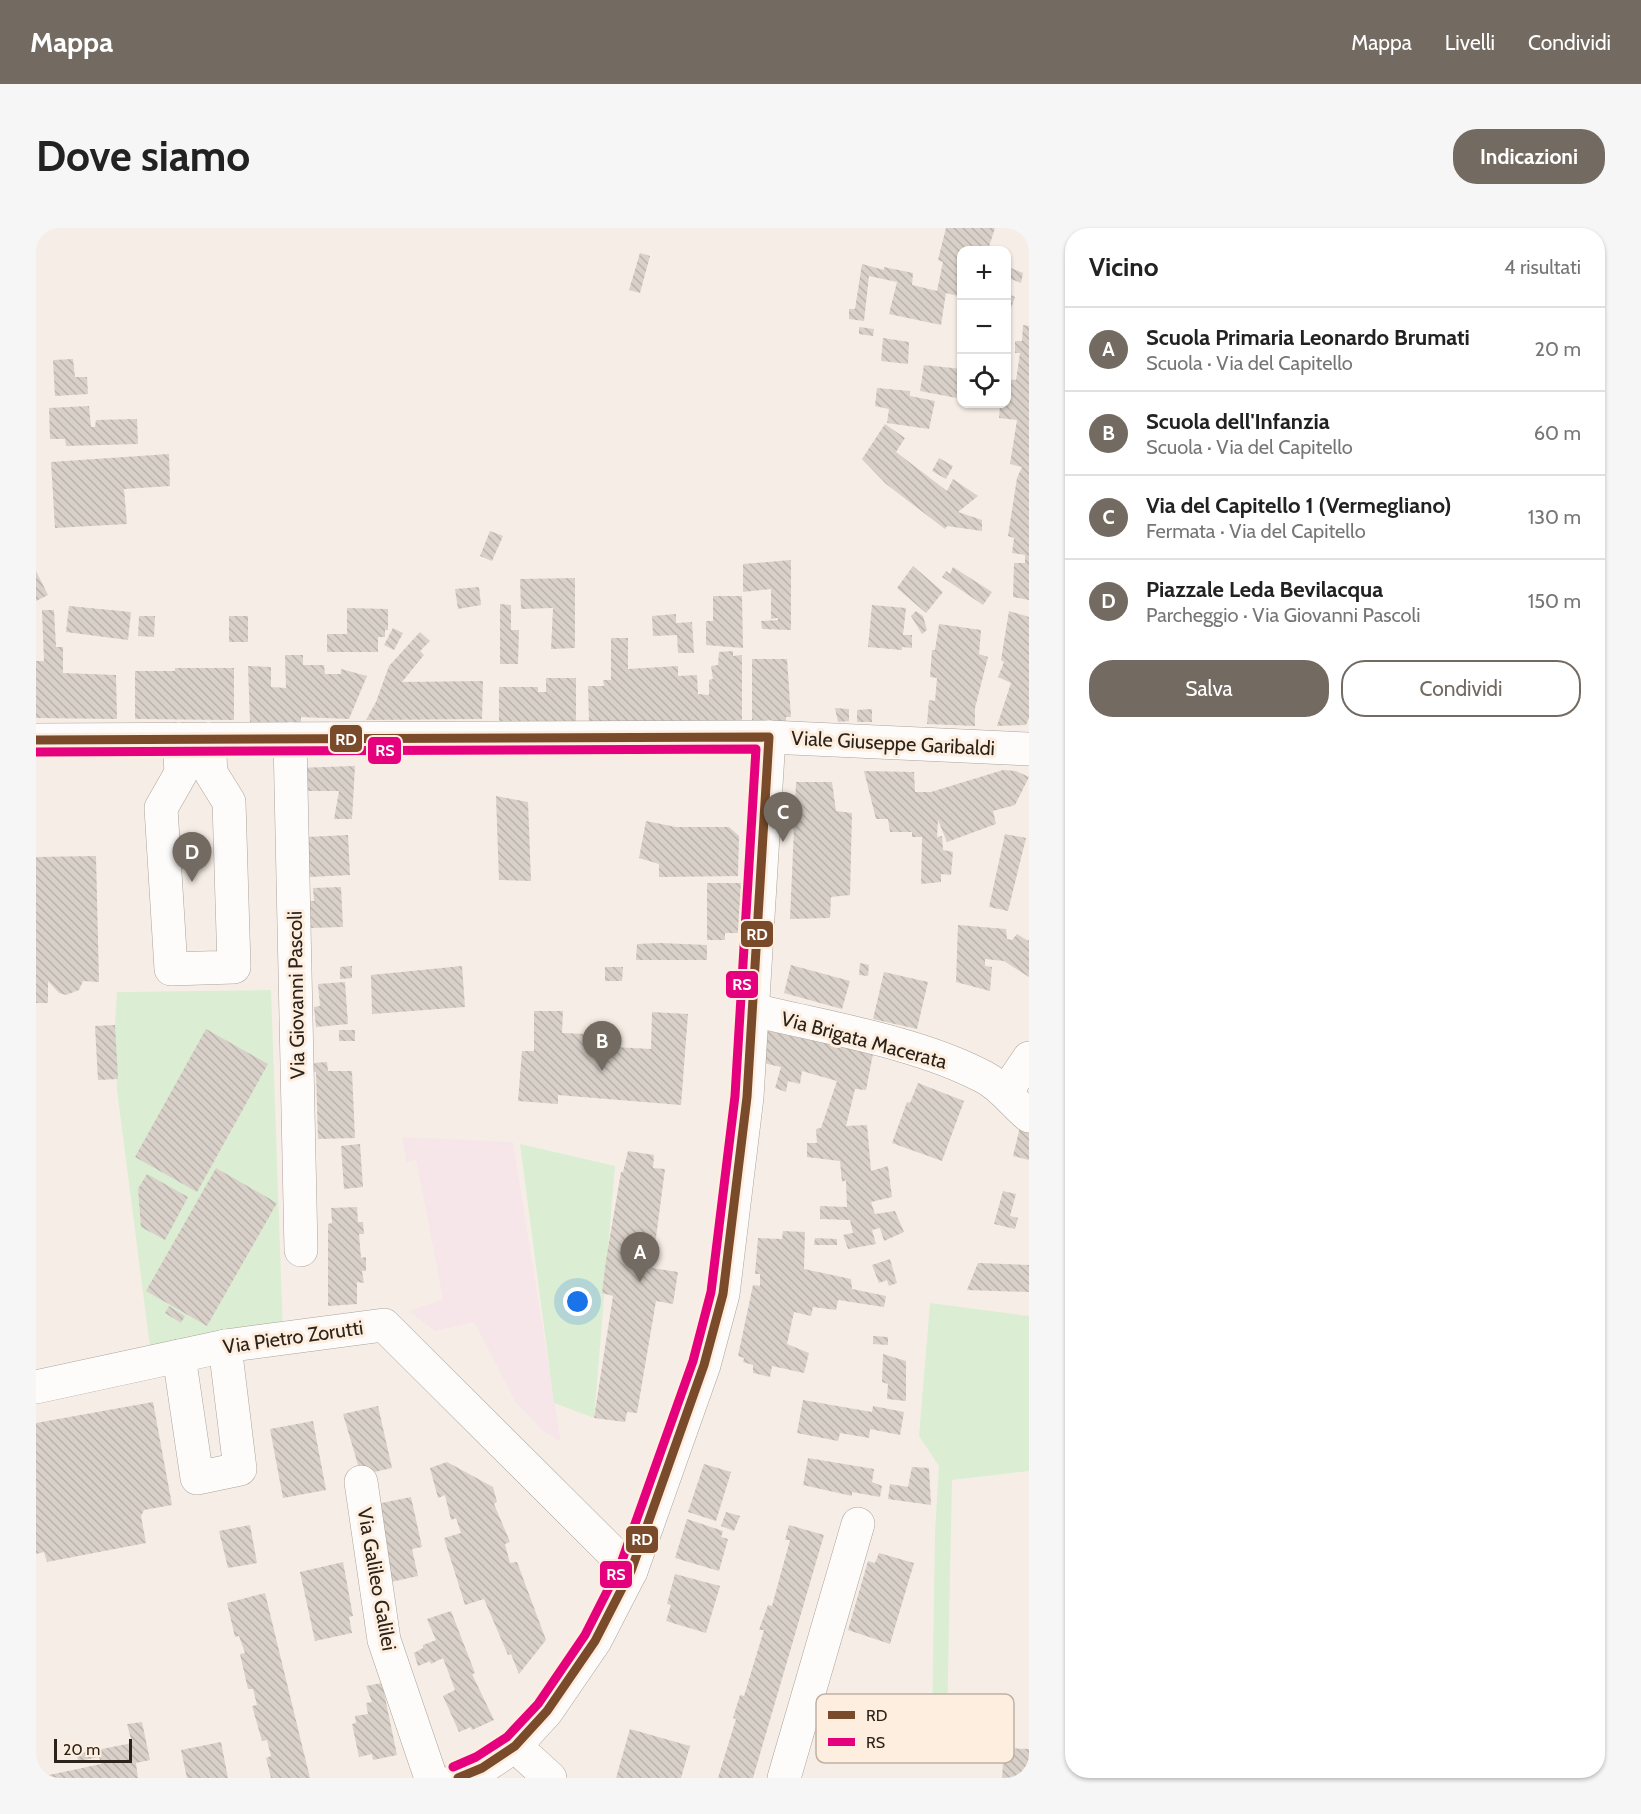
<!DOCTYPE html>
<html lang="it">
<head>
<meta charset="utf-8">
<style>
	:root { --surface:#fff; --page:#f6f6f6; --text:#222; --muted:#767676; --line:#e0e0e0; --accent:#736a61 }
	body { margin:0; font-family:Cabin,sans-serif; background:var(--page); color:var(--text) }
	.controls { position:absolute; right:18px; top:18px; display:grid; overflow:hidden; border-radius:12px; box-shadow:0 2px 4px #0004 }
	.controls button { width:54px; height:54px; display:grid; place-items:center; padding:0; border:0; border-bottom:2px solid var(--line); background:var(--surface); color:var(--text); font:30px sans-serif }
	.scale { position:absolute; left:18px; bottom:15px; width:78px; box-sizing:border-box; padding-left:6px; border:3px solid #2c231a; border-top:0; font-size:16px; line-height:21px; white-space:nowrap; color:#2c231a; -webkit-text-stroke:4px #fdeedf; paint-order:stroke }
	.you { position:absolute; left:542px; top:1074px; width:21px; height:21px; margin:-15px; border:4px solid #fff; border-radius:50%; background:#1a73e8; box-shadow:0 0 0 9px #1a73e833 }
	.badge { display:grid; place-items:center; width:39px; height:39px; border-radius:50%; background:var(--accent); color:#fff; font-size:20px; font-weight:700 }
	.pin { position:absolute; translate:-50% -50px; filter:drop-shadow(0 2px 3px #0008) }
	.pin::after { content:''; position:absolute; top:32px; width:21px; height:18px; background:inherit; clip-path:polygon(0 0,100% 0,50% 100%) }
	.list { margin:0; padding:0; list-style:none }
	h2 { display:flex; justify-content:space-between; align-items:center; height:78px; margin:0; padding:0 24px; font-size:26px }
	h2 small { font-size:20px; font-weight:400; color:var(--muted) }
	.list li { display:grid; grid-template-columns:39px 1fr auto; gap:18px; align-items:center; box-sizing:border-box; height:84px; padding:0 24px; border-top:2px solid var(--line) }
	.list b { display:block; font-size:22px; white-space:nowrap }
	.list p { margin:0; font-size:20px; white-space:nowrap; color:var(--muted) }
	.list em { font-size:20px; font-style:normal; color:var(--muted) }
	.actions { display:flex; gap:12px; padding:18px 24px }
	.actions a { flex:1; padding:14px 0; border:2px solid var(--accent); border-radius:24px; text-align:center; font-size:21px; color:var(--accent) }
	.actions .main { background:var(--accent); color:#fff }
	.icon { flex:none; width:33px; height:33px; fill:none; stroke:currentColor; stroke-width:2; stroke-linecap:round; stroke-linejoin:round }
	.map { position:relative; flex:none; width:993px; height:1550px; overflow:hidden; border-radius:24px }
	header { display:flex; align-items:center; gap:36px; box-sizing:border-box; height:84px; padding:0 30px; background:var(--accent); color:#fff }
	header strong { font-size:28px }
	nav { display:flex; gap:33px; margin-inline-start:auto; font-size:21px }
	.intro { display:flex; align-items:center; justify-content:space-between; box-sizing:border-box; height:144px; padding:0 36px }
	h1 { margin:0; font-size:42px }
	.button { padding:15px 27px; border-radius:24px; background:var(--accent); color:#fff; font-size:21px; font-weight:700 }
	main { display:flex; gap:36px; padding:0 36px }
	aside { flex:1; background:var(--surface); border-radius:24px; box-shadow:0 2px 4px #0004 }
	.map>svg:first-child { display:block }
	.education { fill:#f7e6e9 }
	.green { fill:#dbeed3 }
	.building { fill:url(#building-back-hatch) }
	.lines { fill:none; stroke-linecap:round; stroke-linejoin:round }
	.minor-casing { stroke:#aba39b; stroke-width:34 }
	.minor { stroke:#fefcfb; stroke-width:33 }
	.bus-1-casing { stroke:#fdeedf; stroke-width:14 }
	.bus-2-casing { stroke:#fdeedf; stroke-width:14 }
	.bus-1 { stroke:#7a4b2a; stroke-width:9 }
	.bus-2 { stroke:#e5007d; stroke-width:9 }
	.labels { text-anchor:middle; stroke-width:6; stroke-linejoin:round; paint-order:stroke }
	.street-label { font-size:20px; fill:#2c231a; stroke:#fdeedf }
	.key { fill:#fdeedf; stroke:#beb1a4; stroke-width:1.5 }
	.key-label { font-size:16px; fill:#2c231a }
	.line-badge { stroke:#fdeedf; stroke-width:2 }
	.badge-label { font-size:16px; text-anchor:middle; font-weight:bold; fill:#fff }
</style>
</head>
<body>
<header>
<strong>Mappa</strong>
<nav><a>Mappa</a><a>Livelli</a><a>Condividi</a></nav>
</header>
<div class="intro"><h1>Dove siamo</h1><a class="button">Indicazioni</a></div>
<main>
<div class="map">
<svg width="993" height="1550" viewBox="0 0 993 1550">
	<defs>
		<pattern id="building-back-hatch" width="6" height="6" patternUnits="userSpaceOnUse" patternTransform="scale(1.5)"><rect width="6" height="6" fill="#d9d1c9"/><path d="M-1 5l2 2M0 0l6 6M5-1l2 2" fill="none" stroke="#bab3ac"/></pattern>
	</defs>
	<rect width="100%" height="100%" fill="#f6eee6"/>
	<path class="education" d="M366,909L477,914L525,1214L507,1203L480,1175L438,1094L399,1103L373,1083L407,1071L380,932L370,934Z"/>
	<g class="green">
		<path d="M235,762L247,1106L114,1119L81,862L79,796L81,764Z"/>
		<path d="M484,916L579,938L558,1190L518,1175Z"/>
		<path d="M894,1075L993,1088V1243L916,1252L911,1497L896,1499L899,1303L903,1238L883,1208Z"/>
	</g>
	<g class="building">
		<path d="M910,0H959L952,22H926V69L910,65L905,97L853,86L861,54L833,48L828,93L813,91V81H819L826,36L848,42V39L877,45L876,57L901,63L907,34L902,32Z"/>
		<path d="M604,25L614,28L604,65L593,62Z"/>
		<path d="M970,38L987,45L985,55L970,49Z"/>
		<path d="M970,65L979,69L973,86L970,85Z"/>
		<path d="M987,97L993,98V372L977,369L978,335H989V327L976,325L978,310L972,308L981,250L986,239L974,236L981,192L963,190L964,176H970V151L980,152L984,125H979V113H986Z"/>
		<path d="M823,99L838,101L837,108L823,106Z"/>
		<path d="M847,110L873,114L872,136L845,133Z"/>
		<path d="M37,131L39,149H51L52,166L19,168L17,132Z"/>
		<path d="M888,137L926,141V171L884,163Z"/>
		<path d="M841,160L874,163V168L899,173L893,201L851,195L853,181L839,178Z"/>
		<path d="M53,178L55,199H59L60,192L101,191L102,216L30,218L29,211H14L13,180Z"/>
		<path d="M849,196L869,210L860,224L911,263L917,251L942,268L922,284L946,292V303L911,298L909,301L850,256L826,231Z"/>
		<path d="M133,226L134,258L88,261L91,296L19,300L15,234Z"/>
		<path d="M903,230L917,238L910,251L896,243Z"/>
		<path d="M454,303L467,308L456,333L444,328Z"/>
		<path d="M755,332V402L726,401L725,393L742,392V390L735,391V361L707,364V336Z"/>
		<path d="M877,338L907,364L890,385L861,360Z"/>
		<path d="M917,339L956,364L947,377L906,349L910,343L914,346Z"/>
		<path d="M0,343L12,367L0,373Z"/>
		<path d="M539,350V420L515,421L517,380L485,381L484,351Z"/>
		<path d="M443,359L445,377L422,381L419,361Z"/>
		<path d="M677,368H706L707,420L670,417V393H677Z"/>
		<path d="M464,376L475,377V402H483L482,436H464Z"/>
		<path d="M836,377L870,380L867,407H876V420L866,419V422L832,419Z"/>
		<path d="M33,378L95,384L92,412L30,404Z"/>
		<path d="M311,380L352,381V402H349V409H342V424H291V406H311Z"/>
		<path d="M6,382H18L20,419H27V445L80,447L81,491L0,490V433H8Z"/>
		<path d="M880,383L887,388L891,402L886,406L875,388Z"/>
		<path d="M973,383L993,389V490L990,497L961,498L975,455L962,449L968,434L965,432Z"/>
		<path d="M640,386V395L656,394L658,425H642L641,407L617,408L616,388Z"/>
		<path d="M103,388H119L118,409L102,408Z"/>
		<rect x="193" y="388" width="19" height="26"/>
		<path d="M903,396L945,402L943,426L952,429L939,480V498L891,496L893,472L899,473L901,450L894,449L896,422H899Z"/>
		<path d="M357,400L367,405L358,422L348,417Z"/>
		<path d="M384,404L394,413L384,423L388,427L366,454L447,453L446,491L330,492L340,474L353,438Z"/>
		<path d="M575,410H592V441L642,438V448L661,447L662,466L673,467V452L677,451L675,438L682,437L683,424L697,423V428L706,427V496L553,493L552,458H568L567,452H575Z"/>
		<path d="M249,427H267V437H288L289,446H305V441L331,448L313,491L265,489V494L214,495L212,438L235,439V459L250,460Z"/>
		<path d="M716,431H751L755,489H750V494H716Z"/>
		<path d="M139,440H198V492L99,491V443H139Z"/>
		<path d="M510,450H540V494H463V459H502V464H510Z"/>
		<path d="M799,480L813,481V493L802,494Z"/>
		<path d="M836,481V494H821V482Z"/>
		<path d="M319,538L316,591H298L303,563H260V540Z"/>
		<path d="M967,542L980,543L993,549L979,577L957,583L960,596L911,614L902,592L901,609L906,608L907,622L917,624L915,647L905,646V654L885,656L886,609H876V604H854L852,591H840L828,543L878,544L879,564H895Z"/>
		<path d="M760,554H796L800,583L816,585L814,667L795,669L794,690L754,691Z"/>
		<path d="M460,568L492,574L495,653L463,652Z"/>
		<path d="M610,593L640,599H693L703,608L702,648L623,649V636L603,630Z"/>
		<path d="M969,606L990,610L972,683L953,679Z"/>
		<path d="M312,607L314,647L273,649L271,609Z"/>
		<path d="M60,628L63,754L47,753L43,762L30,767L23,765L12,753V775H0V629Z"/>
		<path d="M671,655H706V705H689V712H671Z"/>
		<path d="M305,659L307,699L275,700L273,673H278L277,660Z"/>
		<path d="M922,697L970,701L971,711L976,712L981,706L992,713L993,711V749L968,733L949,731V738L956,739L954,763L920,754Z"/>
		<path d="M624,715L671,717V732H600L601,716Z"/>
		<path d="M824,735L833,737L832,748L823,747Z"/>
		<path d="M755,737L814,753L806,781L748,765Z"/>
		<path d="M316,738V750L304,751V739Z"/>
		<path d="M426,738L429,779L336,786L335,747Z"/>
		<path d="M569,739H587L586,753H569Z"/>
		<path d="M848,744L892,754L881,801L837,791Z"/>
		<path d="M309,754L312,796L280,799L278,779L284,778L282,756Z"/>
		<path d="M498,783H527L526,805L577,807L578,819L615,821L616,784L652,786L645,877L522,867V876L482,873L486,823H498Z"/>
		<path d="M79,797L82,851L62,852L59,798Z"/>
		<path d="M170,801L232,836L161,964L99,929Z"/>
		<rect x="303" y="802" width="16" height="11"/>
		<path d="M729,802L837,826L830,862L819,861L810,898L831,897L835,943L852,938L856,969L835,974L839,986L859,983L868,1004L848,1013L844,1000L836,1002L840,1016L812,1021L807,1007L817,1005L814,992L784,991V978L811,979L810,952L806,954L804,933L771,929V915H781L780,901L785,900L801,853L766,843L764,856L752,853L750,864L739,860L745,839L727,835Z"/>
		<path d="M291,834L292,843H316L319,910L282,911L280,844H277V835Z"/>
		<path d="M882,855L928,873L906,933L856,915L871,874L874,875Z"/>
		<path d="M984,899L993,905V932L977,928Z"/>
		<path d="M324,916L327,959L308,961L305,918Z"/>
		<path d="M592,923L618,927L617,940L629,941L616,1040L642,1044L637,1076L620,1073L601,1185L591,1184L589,1194L558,1190L577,1068L566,1065L570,1032L585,944H587Z"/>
		<path d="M180,940L241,975L171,1098L110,1063Z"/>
		<path d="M111,946L152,969L129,1012L105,999L102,961Z"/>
		<path d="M967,963L980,966L974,988L982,990L979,1001L958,996Z"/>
		<path d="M321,979L322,994H327L328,1006H323L325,1030L330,1029V1043H326L328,1055L321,1054V1076L292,1078V996L296,995L295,980Z"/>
		<path d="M747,1003L769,1004L768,1041L815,1051L816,1061L850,1068L848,1079L802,1072L800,1082L777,1079L775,1088L758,1084L751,1116L773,1125L768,1145L736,1138L734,1149L717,1145V1137L707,1134L708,1130L702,1128L717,1057L724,1058V1046H719L722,1010L746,1011Z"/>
		<path d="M779,1010L801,1011V1017H778Z"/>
		<path d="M854,1031L861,1055L853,1058L851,1052L843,1055L836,1037Z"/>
		<path d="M942,1035L993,1037V1064L931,1062Z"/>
		<path d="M133,1078L149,1088L145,1095L129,1085Z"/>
		<path d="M837,1108L852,1109V1117L837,1116Z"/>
		<path d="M847,1126L870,1133V1173L851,1171L852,1156L846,1154Z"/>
		<path d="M767,1172L836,1184L837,1178L868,1184L864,1207L834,1201L833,1210L804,1205L802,1213L761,1205Z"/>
		<path d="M117,1174L136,1277L108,1282L105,1288L110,1315L11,1334L8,1324L0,1326V1195Z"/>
		<path d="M342,1178L356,1240L325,1247L307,1186Z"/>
		<path d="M277,1193L290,1262L247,1270L234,1201Z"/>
		<path d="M772,1230L838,1241L836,1254L846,1258L844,1269L816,1264V1268L767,1257Z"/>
		<path d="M411,1234L457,1259L461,1274L458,1276L474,1314L469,1316L474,1335L481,1334L510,1412L483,1446L475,1426L472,1427L448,1371L429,1377L408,1310L425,1305L420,1290L415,1292L409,1267L402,1270L394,1240Z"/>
		<path d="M668,1236L695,1244L680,1293L652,1284Z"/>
		<path d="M876,1239L893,1240L895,1277L852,1271L854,1256L872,1259Z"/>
		<path d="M375,1269L386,1319L376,1321L382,1348L355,1354L336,1277Z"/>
		<path d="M690,1284L704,1288L698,1303L685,1298Z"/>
		<path d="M651,1291L687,1303L685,1309L692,1311L683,1343L639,1330Z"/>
		<path d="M214,1297L221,1335L192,1340L183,1303Z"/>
		<path d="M753,1297L788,1307L717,1550H682L700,1491L697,1490L704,1467L708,1468L728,1402H723L732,1377L736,1378L754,1312H749Z"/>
		<path d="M843,1325L878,1335L854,1416L812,1402L832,1333L839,1335Z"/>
		<path d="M307,1334L317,1388L313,1389L316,1405L279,1413L264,1344Z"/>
		<path d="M639,1346L684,1358L670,1405L630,1393L635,1377L631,1376Z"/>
		<path d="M229,1365L254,1468L274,1550H235L230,1530L235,1528L231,1512L226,1513L216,1478L221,1477L217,1461H212L204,1426L209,1425L203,1408L199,1409L191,1375Z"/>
		<path d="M415,1383L439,1445L436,1446L458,1492L436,1502L435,1499L423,1504L407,1468L419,1462L407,1430L395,1436L394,1433L382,1438L378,1425L387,1420V1417L400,1412L391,1391Z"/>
		<path d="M346,1455L361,1527L337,1532L336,1526L323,1529L316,1496L320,1495L319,1488L332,1486L330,1475L336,1474L330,1458Z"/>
		<path d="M106,1494L114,1532L100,1535L102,1550H13V1547L65,1536L63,1529L42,1533L41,1526L96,1515L91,1496Z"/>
		<path d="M594,1501L654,1518L645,1550H580Z"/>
		<path d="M185,1514L192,1550H151L145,1522Z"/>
		<path d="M968,1520L993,1521V1550H966Z"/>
	</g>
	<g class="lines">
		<g class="minor-casing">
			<g id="minor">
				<path d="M143,511L145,545L125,580L135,741L198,739L193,574L175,545L173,511"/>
				<path d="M254,511L265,1022"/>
				<path d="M0,512L733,509L993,521"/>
				<path d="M718,782C791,800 882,814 948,849C967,859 977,875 993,888"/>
				<path d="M970,864L993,830"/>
				<path d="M143,1128L161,1250L204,1241L189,1118"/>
				<path d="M0,1159L189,1118L348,1097L595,1343"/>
				<path d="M325,1254L348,1412L395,1550"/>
				<path d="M479,1518L514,1550"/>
				<path d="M422,1550L446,1540L479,1518L511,1483L559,1413L595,1343L668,1137L687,1066L711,869L733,509"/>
				<path d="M748,1550L822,1296"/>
			</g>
		</g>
		<use href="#minor" class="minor"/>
		<g class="bus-1-casing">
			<path id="bus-1" d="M0,512L733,509L711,869L687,1066L668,1137L595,1343L559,1413L511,1483L479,1518L446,1540L422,1550"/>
		</g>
		<g class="bus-2-casing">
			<path id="bus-2" d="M0,524L720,521L699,868L675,1064L657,1133L584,1338L549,1407L502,1476L471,1509L440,1529L417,1539"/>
		</g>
		<use href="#bus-1" class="bus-1"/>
		<use href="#bus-2" class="bus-2"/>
	</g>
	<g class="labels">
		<g class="street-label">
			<text transform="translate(857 515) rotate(3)" y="7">Viale Giuseppe Garibaldi</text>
			<text transform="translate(260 767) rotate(-91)" y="7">Via Giovanni Pascoli</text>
			<text transform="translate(828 812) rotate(15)" y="7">Via Brigata Macerata</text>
			<text transform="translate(257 1109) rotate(-8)" y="7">Via Pietro Zorutti</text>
			<text transform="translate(341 1351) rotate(80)" y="7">Via Galileo Galilei</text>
		</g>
	</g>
	<rect x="780" y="1466" width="198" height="69" rx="9" class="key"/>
	<rect x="792" y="1483" width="27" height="8" fill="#7a4b2a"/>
	<rect x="792" y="1510" width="27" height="8" fill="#e5007d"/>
	<g class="key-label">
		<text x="830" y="1493">RD</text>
		<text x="830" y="1520">RS</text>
	</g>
	<g class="line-badge">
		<rect x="293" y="496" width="34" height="29" rx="6" fill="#7a4b2a"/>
		<rect x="331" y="508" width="35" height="29" rx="6" fill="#e5007d"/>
		<rect x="704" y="692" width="34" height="28" rx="6" fill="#7a4b2a"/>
		<rect x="689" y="742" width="34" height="29" rx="6" fill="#e5007d"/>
		<rect x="589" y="1297" width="34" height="29" rx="6" fill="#7a4b2a"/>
		<rect x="563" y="1332" width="34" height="29" rx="6" fill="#e5007d"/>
	</g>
	<g class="badge-label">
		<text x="310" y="517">RD</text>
		<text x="349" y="528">RS</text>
		<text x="721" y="712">RD</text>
		<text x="706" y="762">RS</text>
		<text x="606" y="1317">RD</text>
		<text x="580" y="1352">RS</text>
	</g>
</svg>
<div class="controls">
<button>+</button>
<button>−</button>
<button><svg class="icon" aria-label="locate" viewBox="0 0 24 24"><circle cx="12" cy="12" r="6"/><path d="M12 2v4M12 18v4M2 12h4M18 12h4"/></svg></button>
</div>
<div class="scale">20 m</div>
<div class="you"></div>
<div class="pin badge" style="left:604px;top:1054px">A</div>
<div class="pin badge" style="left:566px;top:843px">B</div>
<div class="pin badge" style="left:747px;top:614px">C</div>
<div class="pin badge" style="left:156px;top:654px">D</div>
</div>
<aside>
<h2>Vicino<small>4 risultati</small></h2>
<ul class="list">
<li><span class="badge">A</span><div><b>Scuola Primaria Leonardo Brumati</b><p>Scuola · Via del Capitello</p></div><em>20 m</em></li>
<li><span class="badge">B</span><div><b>Scuola dell'Infanzia</b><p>Scuola · Via del Capitello</p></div><em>60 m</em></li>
<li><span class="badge">C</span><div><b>Via del Capitello 1 (Vermegliano)</b><p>Fermata · Via del Capitello</p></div><em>130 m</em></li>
<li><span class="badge">D</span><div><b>Piazzale Leda Bevilacqua</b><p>Parcheggio · Via Giovanni Pascoli</p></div><em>150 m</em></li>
</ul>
<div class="actions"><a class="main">Salva</a><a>Condividi</a></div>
</aside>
</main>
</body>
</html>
